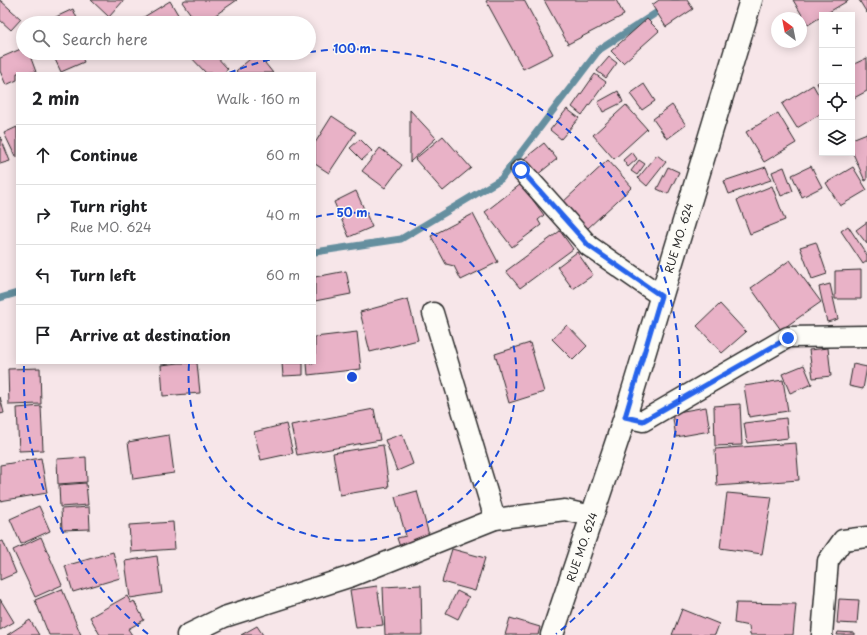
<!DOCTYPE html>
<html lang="en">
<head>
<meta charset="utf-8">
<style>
	:root { --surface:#fff; --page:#f6f6f6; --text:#202124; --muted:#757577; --line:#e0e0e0 }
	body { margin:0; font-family:"Playpen Sans",sans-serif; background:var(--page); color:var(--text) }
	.controls { position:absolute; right:12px; top:12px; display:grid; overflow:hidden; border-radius:0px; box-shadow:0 2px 10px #0003 }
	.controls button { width:36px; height:36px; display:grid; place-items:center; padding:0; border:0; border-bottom:1px solid var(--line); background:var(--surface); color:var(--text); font:20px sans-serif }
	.compass { position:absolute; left:771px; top:12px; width:36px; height:36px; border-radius:50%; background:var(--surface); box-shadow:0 2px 10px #0003; rotate:328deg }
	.stop { position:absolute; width:12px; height:12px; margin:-9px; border:3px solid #2563eb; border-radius:50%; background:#fff }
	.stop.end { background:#2563eb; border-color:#fff; box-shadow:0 1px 4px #0008 }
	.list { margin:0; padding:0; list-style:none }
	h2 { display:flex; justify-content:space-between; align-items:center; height:52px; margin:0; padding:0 16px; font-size:17px }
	h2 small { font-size:13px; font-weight:400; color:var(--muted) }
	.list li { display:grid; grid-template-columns:26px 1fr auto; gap:12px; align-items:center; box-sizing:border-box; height:60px; padding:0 16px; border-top:1px solid var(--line) }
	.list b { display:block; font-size:15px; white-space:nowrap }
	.list p { margin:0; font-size:13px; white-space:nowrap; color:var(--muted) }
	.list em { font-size:13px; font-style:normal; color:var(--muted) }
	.icon { flex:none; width:22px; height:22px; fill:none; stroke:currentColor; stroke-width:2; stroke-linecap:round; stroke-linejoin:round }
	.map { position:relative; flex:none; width:867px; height:635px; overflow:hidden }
	.search { position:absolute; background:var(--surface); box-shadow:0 2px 10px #0003; left:16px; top:16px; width:300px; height:44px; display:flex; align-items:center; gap:10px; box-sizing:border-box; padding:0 14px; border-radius:22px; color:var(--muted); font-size:15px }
	.panel { position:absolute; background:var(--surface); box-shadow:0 2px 10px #0003; left:16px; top:72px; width:300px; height:292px; border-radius:0px }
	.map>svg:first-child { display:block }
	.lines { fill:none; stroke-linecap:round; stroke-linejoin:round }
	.stream { stroke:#658f9f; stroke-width:7 }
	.building { fill:#e9b2c7; stroke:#2b2b2b }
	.minor-casing { stroke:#2b2b2b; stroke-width:23 }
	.tertiary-casing { stroke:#2b2b2b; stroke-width:25 }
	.minor { stroke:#fdfcf7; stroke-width:20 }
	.tertiary { stroke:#fdfcf7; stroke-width:22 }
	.route { stroke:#2563eb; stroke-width:5 }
	.ring { fill:none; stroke:#1d4ed8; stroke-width:2; stroke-dasharray:7 5 }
	.labels { text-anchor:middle; stroke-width:3; stroke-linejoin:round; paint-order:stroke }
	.street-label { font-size:11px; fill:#2b2b2b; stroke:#fdfcf7 }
	.centre { fill:#1d4ed8; stroke:#fdfcf7; stroke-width:2 }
	.ring-label { font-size:12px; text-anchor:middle; font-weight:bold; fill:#1d4ed8; stroke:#fdfcf7; stroke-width:3; stroke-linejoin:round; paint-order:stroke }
</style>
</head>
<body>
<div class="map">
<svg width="867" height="635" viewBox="0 0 867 635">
	<rect width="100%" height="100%" fill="#f7e6e9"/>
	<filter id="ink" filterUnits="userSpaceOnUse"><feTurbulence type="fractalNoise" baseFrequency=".025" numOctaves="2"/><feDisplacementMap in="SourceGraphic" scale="8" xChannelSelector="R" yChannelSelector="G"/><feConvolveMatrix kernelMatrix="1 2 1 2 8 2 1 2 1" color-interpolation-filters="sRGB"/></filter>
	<g filter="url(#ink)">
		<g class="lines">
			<g class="stream">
				<path d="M315,252L401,239L501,179L599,50L676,0"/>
				<path d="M0,298L17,293"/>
			</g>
		</g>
		<g class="building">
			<path d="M0,0L21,19L11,30L0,20Z"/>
			<path d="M91,0H124L109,17Z"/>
			<path d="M185,0H237L204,23H197L182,2Z"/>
			<path d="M488,0H524L553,54L523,69L486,1Z"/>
			<path d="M544,0H616L624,15L568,44Z"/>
			<path d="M659,0H687L693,9L666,27L652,5Z"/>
			<path d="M793,0H849L824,15H822V16L808,25Z"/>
			<path d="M859,0H867V13Z"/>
			<path d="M170,1L183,23H134Z"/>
			<path d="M73,9L79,23H43Z"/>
			<path d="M647,19L659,31L623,63L611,51Z"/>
			<path d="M23,48V53H29L36,72L17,73V80L6,85L0,71V58Z"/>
			<path d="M52,53H80L84,62L61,72Z"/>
			<path d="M187,53H213L228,69L223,73H206Z"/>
			<path d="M257,53L273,73H238L236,71Z"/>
			<path d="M609,57L617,63L606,78L597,71Z"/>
			<path d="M867,58V91L852,99V65Z"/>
			<path d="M595,74L606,82L582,115L572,107Z"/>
			<path d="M822,81V93L817,83Z"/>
			<path d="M644,84L655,101L642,110L630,94Z"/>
			<path d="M813,85L822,101V113L797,128L782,104Z"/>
			<path d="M618,91L623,102L603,112L598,102Z"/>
			<path d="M626,105L647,129L614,159L593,135Z"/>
			<path d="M672,105L686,125L667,139L653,119Z"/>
			<path d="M567,109L579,118L561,139L550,130Z"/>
			<path d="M410,110L436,138L410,162Z"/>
			<path d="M778,113L796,143L764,162L746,132Z"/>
			<path d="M332,116L356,132L329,173L315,164V143Z"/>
			<path d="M17,127V157L16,158L4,133Z"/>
			<path d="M867,133V180L865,181L852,151V139Z"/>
			<path d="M0,136L10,161L0,164Z"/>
			<path d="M443,136L471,168L443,191L415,159Z"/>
			<path d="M360,139L372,151L362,160L350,148Z"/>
			<path d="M544,143L557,159L537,175L524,159Z"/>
			<path d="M380,148L402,165L385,188L362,171Z"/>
			<path d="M632,152L637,159L628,167L623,160Z"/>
			<path d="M657,155L666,162L647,186L638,178Z"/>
			<path d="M608,160L632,187L587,229L562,203Z"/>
			<path d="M639,160L645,164L637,175L631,171Z"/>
			<path d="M811,166L822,187L802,197L792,175Z"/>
			<path d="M668,167L679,172L668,194L657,189Z"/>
			<path d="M766,167L771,180L729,194L724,181Z"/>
			<path d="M784,167L793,191L781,196L772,172Z"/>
			<path d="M853,167L867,190L840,206L826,183Z"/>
			<path d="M521,184L544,215L538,220L541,225L512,247L485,212Z"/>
			<path d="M772,186L785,220L750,234L737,200Z"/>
			<path d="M356,191L372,227L349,237L334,202Z"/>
			<path d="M473,214L498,262L461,280L454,266L446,264L431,236Z"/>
			<path d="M867,222V244L856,230Z"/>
			<path d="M848,226L867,255V261L863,264L841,231Z"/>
			<path d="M560,231L573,249L520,288L506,271Z"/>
			<path d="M816,242L827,274L812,279L800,247Z"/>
			<path d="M577,252L593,275L573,289L557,267Z"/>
			<path d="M790,260L821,302L781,330L751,288Z"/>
			<path d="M861,270V299H835V271Z"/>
			<path d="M346,271L351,294L315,301V277Z"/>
			<path d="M830,284L838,319L827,322L819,287Z"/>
			<path d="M408,299L418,340L370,352L360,312Z"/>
			<path d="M720,304L746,332L722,353L697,326Z"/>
			<path d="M567,325L587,346L573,360L552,339Z"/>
			<path d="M357,332L361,369L308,375L307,363H315V337Z"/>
			<path d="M530,343L544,392L509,403L495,354Z"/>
			<path d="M828,348L831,376L813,378L809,350Z"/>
			<path d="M179,363H197L200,393L163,396L161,365Z"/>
			<path d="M282,363H303V375L283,376Z"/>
			<path d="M853,364L867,367L863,389L849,386Z"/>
			<path d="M804,365L812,384L790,393L782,374Z"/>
			<path d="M40,368L41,404L9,405L8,369Z"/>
			<path d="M783,380L788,411L749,417L744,386Z"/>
			<path d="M0,397L4,413L0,414Z"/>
			<path d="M740,404L742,445L715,446L714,406Z"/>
			<path d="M41,406L43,450L19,451L17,408Z"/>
			<path d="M706,407L710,431L676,437L672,413Z"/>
			<path d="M374,409L380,440L297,455L291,425Z"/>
			<path d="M786,418L788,438L747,443L744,423Z"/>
			<path d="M286,424L293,453L261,460L254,432Z"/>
			<path d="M402,434L413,464L397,471L385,440Z"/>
			<path d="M169,435L174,473L133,479L128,442Z"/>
			<path d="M796,443L799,480L717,486L715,449Z"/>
			<path d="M383,445L389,487L340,495L333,453Z"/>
			<path d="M86,457L87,482L58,484L57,459Z"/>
			<path d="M41,458L47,493L0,501V465Z"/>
			<path d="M86,483L88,505L60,507L59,485Z"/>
			<path d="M417,491L430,539L400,547L397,538L406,536L395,497Z"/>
			<path d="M727,493L772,497L762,554L720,548Z"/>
			<path d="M39,506L50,531L21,544L10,519Z"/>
			<path d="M89,507L90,529L62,530L61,509Z"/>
			<path d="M173,522L175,549L131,552L129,525Z"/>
			<path d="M41,537L62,585L35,597L13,550Z"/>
			<path d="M3,541L16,573L0,580V542Z"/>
			<path d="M452,549L485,558L475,591L442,582Z"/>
			<path d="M113,552L120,578L73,592L65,566Z"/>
			<path d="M157,556L162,593L130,598L125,561Z"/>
			<path d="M421,585L422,635H385L383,587Z"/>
			<path d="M377,586L383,625L356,628L350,590Z"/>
			<path d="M62,589L81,635H49L35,600Z"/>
			<path d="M457,591L469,597L458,619L446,613Z"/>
			<path d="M127,596L131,603L134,601L144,620L128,629L132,635H100L90,617Z"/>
			<path d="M0,599L14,622L0,630Z"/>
			<path d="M839,599L859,600L857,624L837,623Z"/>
			<path d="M736,603L796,604L793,635H750L749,626L734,623Z"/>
			<path d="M682,609L719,624L715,635H672Z"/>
			<path d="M510,618L540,627L538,635H505Z"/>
			<path d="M30,620L39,635H7Z"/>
			<path d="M257,626L263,635H241Z"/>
			<path d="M838,632L854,633V635H837Z"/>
		</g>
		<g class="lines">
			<g class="minor-casing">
				<g id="minor">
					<path d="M521,170L589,246L661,296"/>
					<path d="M433,313L495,519"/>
					<path d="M625,417L643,421L788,337L867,336"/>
					<path d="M187,635L224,617L352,576L495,519L565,510L592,516"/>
					<path d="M822,635L828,561L843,540L867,537"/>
				</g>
			</g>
			<g class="tertiary-casing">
				<path id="tertiary" d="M552,635L592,516L625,417L751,0"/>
			</g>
			<use href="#minor" class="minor"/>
			<use href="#tertiary" class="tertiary"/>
		</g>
	</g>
	<g class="lines" filter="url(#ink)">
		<path class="route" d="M521,170L589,246L661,296L625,417L643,421L788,338"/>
	</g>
	<g class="ring">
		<path d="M315 217A164 164 0 1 1 189 364"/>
		<path d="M148 634A328 328 0 0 1 24 366M229 73A328 328 0 0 1 301 53M309 52A328 328 0 0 1 556 634"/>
	</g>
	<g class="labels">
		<g class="street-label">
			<text transform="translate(679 238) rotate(-73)" y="4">RUE MO. 624</text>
			<text transform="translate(582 547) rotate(-71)" y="4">RUE MO. 624</text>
		</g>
	</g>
	<circle cx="352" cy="377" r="6" class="centre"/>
	<g class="ring-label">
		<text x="352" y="53">100 m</text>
		<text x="352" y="217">50 m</text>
	</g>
</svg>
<div class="controls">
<button>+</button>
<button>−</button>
<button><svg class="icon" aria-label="locate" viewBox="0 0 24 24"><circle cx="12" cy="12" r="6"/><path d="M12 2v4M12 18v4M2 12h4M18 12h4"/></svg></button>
<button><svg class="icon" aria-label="layers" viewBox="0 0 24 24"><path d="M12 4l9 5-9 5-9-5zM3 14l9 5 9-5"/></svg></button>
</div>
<svg class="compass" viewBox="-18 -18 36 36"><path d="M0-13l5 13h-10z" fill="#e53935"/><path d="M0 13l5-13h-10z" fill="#757577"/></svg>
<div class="stop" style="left:521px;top:170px"></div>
<div class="stop end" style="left:788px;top:338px"></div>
<div class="search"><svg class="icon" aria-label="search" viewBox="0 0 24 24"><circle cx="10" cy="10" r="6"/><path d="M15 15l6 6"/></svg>Search here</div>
<section class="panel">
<h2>2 min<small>Walk · 160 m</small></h2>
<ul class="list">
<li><svg class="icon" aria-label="ahead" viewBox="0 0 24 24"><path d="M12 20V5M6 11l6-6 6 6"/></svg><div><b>Continue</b></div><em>60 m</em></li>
<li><svg class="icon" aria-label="right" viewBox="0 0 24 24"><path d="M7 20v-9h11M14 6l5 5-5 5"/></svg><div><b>Turn right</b><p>Rue MO. 624</p></div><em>40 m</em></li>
<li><svg class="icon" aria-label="left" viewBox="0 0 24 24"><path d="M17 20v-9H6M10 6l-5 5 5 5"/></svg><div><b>Turn left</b></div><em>60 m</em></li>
<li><svg class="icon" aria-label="arrive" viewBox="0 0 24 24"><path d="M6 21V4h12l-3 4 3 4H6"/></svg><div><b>Arrive at destination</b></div></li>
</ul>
</section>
</div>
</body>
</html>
